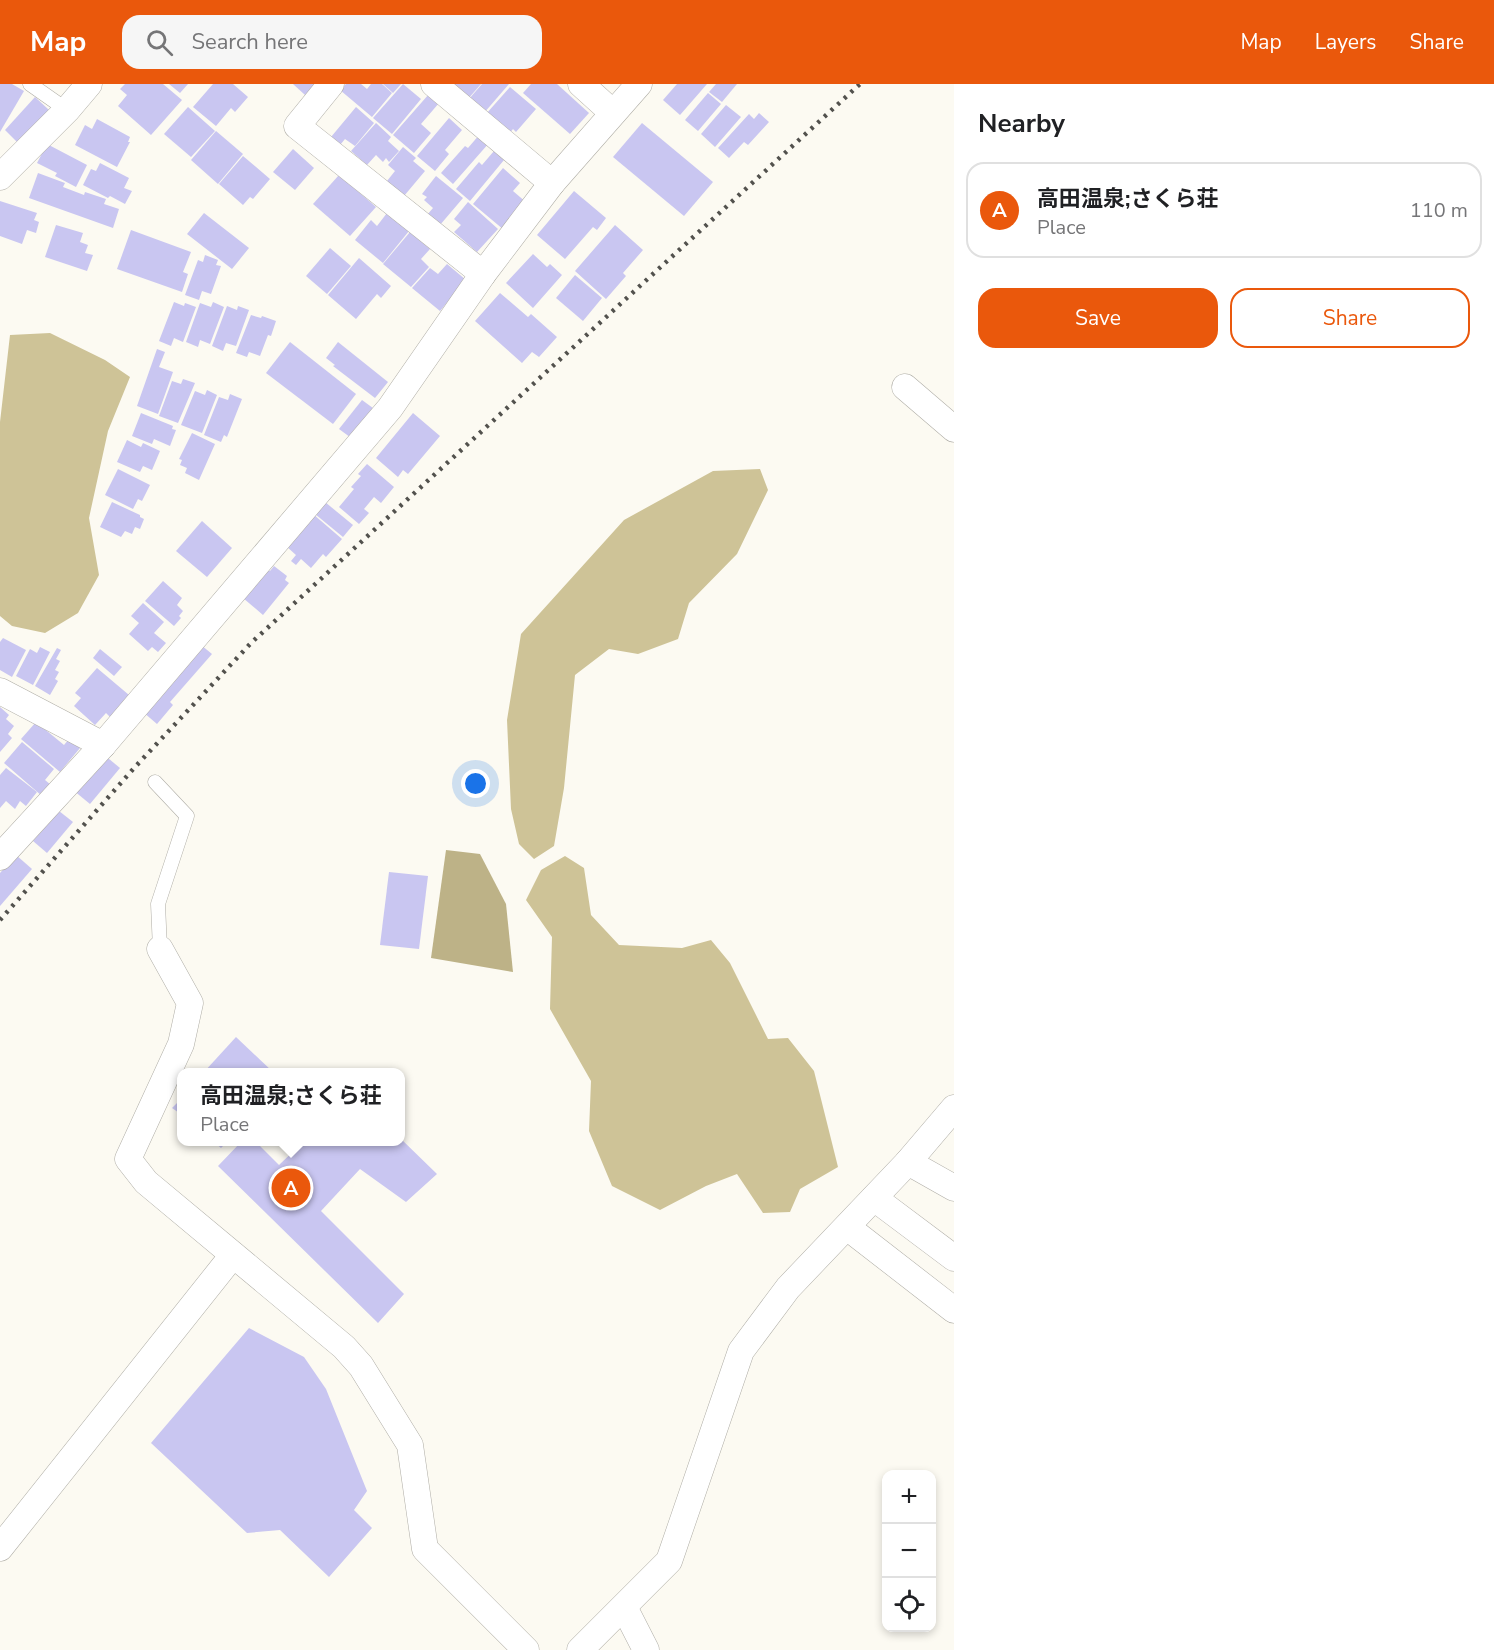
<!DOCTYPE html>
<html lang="en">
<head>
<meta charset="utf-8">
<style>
	:root { --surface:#fff; --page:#f6f6f6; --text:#202124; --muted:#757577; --line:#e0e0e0; --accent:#ea580c }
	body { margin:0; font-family:"Nunito Sans","Noto Sans JP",sans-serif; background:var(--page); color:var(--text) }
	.controls { position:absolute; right:18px; bottom:18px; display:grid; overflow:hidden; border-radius:12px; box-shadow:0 3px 9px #0003 }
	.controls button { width:54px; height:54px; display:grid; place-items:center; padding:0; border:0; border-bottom:2px solid var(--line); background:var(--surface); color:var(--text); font:30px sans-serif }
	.you { position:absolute; left:476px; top:700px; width:21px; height:21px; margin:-15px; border:4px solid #fff; border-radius:50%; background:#1a73e8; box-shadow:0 0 0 9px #1a73e833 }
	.badge { display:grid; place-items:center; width:39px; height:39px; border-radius:50%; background:var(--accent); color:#fff; font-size:20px; font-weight:700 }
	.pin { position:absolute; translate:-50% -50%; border:3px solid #fff; box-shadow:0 2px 6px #0006 }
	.popup { position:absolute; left:177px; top:984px; width:228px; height:78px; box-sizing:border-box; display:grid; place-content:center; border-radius:12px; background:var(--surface); filter:drop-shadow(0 2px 4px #0005); font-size:20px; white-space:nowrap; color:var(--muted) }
	.popup b { font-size:22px; color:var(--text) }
	.popup::after { content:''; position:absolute; left:50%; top:100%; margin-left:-12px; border:12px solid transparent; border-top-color:var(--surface) }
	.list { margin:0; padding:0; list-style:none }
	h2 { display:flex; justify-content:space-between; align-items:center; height:78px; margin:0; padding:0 24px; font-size:26px }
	h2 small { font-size:20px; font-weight:400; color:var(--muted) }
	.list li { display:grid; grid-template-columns:39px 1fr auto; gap:18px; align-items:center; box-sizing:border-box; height:96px; margin:0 12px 12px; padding:0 12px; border:2px solid var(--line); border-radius:18px }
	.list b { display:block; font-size:22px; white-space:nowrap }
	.list p { margin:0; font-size:20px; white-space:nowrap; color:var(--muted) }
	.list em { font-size:20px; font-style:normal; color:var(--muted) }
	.actions { display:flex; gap:12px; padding:18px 24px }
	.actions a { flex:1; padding:14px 0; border:2px solid var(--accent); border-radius:18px; text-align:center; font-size:21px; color:var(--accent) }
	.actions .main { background:var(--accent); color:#fff }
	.icon { flex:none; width:33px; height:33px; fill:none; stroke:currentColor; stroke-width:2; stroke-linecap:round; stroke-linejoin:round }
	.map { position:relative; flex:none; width:954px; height:1566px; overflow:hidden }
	header { display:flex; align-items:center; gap:36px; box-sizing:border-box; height:84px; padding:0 30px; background:var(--accent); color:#fff }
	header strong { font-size:28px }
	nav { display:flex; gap:33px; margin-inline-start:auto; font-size:21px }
	.search { width:420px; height:54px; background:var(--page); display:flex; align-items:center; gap:15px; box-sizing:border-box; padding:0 21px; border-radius:18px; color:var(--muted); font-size:22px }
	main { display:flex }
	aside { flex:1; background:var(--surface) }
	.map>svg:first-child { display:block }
	.forest { fill:#cec397 }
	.water { fill:#bdb287 }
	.building { fill:#c9c6f1 }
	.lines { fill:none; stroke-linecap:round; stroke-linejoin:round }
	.service-casing { stroke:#afada6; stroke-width:15 }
	.minor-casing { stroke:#afada6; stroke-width:27 }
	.service { stroke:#fff; stroke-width:14 }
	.minor { stroke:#fff; stroke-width:26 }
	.rail { stroke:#52514d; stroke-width:4.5; stroke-dasharray:3 6; stroke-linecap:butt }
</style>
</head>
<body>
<header>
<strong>Map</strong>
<div class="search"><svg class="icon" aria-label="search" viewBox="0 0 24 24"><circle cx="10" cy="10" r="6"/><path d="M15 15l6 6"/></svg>Search here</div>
<nav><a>Map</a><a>Layers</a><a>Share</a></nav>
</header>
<main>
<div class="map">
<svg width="954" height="1566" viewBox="0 0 954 1566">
	<rect width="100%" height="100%" fill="#fcfaf2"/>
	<g class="forest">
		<path d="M50,249L105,276L130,293L108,347L89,434L99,491L78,529L45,549L12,542L0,532V338L10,251Z"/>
		<path d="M760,385L768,406L737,470L689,519L678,555L638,570L609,565L575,591L564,704L554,762L534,775L519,760L511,725L507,636L521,550L624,436L713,387Z"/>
		<path d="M565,772L584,784L591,831L619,861L682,864L711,856L730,879L768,955L788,954L814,987L838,1083L800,1105L790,1128L763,1129L737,1090L706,1102L660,1126L612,1102L589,1047L591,997L550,925L552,853L526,816L541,786Z"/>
	</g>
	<path class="water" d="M446,766L480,770L506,820L513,888L431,874Z"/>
	<g class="building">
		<path d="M0,0H12L24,7L0,48Z"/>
		<path d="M125,0H163L182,16L151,51L118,22L127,11L120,5Z"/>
		<path d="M169,0H188L180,9Z"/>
		<path d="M213,0H233L248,13L235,28L231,24L216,42L193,23Z"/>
		<path d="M293,0H315L305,11Z"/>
		<path d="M346,0H361L367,5L371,0H382L392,9L372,33L340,6Z"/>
		<path d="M383,0H401L393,9Z"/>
		<path d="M403,0L421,15L392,50L373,34Z"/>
		<path d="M451,0H481L468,15Z"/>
		<path d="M482,0H509L484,29L469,15Z"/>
		<path d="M531,0H557L589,29L570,50L523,9Z"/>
		<path d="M677,0H707L680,31L663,16Z"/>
		<path d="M716,0H737L722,18L709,8Z"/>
		<path d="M510,3L536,25L516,48L513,45L509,50L486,30Z"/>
		<path d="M708,9L721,20L698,47L685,36Z"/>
		<path d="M429,10L439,19L421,40L431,49L414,69L393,51Z"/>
		<path d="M35,13L49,26L18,59L5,46Z"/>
		<path d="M726,21L741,33L715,63L701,50Z"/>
		<path d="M188,23L215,47L191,73L164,50Z"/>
		<path d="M356,23L374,39L355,62L345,55L340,61L331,53Z"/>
		<path d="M759,29L769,38L748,61L744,58L729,74L718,64L749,30L754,35Z"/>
		<path d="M449,34L462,46L445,66L449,70L435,87L417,72Z"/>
		<path d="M97,35L130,53L128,58H130L117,83L75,61L85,41L92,45Z"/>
		<path d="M376,39L391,53L388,57L399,67L389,78L386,74L383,78L376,71L367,81L351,67Z"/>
		<path d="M642,39L713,98L684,132L613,73Z"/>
		<path d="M216,47L243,70L218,100L191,76Z"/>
		<path d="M480,50L489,59L453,100L441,89L465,62L468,64Z"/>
		<path d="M47,60L87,81L76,103L55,92L57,89L37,79Z"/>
		<path d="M403,63L416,74L413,77L425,87L404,112L387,97L395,87L388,81Z"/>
		<path d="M293,65L314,84L295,106L273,88Z"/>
		<path d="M494,67L504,76L470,117L456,105L479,78L482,81Z"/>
		<path d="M243,72L270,95L253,115L250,113L243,121L219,100Z"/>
		<path d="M100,79L129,94L124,104L132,107L125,120L110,112L108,114L83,101L91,85L96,87Z"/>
		<path d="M503,84L520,99L513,107L527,119L504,146L473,120Z"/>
		<path d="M38,89L65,99L63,103L84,111L85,108L106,115L104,120L119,125L113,144L29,114Z"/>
		<path d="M339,91L376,123L350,152L313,120Z"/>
		<path d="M436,92L463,114L440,141L427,131L433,124L424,116L427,113L422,110Z"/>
		<path d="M574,107L606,134L597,146L593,143L565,175L537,151Z"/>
		<path d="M0,117L37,129L34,136L39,138L36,149L27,146L22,160L0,152Z"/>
		<path d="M468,118L498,145L477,168L454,148L461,141L454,135Z"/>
		<path d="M204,129L249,164L232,185L187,150Z"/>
		<path d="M387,129L409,147L383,179L355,156L371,136L377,142Z"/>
		<path d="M56,141L83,149L80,158L88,161L85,169L93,171L87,187L45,173Z"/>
		<path d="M615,141L643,166L623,189L626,192L606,215L575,187Z"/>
		<path d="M131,146L191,168L183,188L188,190L182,208L117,185Z"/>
		<path d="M410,148L430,165L421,175L429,183L411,203L383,180Z"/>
		<path d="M330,164L351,182L327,210L306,192Z"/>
		<path d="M533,170L547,183L550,180L562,191L533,224L506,199Z"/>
		<path d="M205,171L218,176L216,181L221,182L211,210L202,207L199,216L185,211L198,176L203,178Z"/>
		<path d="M359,174L391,202L381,214L377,210L356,235L328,211Z"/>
		<path d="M447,180L466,196L440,227L412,204L430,184L438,190Z"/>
		<path d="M575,191L602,214L583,237L556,214Z"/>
		<path d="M500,209L528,233L531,230L557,253L539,273L532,268L522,279L475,237Z"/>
		<path d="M174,218L184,222L185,219L196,223L183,258L174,254L171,262L159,257Z"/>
		<path d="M213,218L224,223L210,260L200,256L198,263L186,258L200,219L211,223Z"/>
		<path d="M227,222L237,226L238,222L249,226L236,262L226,259L223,267L212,262Z"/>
		<path d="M251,231L261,234L262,232L276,237L271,252L268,251L260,272L249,268L247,273L236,269Z"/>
		<path d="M290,258L356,310L333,340L266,289Z"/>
		<path d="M338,258L388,298L375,314L333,282L335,281L326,274Z"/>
		<path d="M157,265L165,268L159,283L173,288L158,330L137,322Z"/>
		<path d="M183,295L195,299L178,339L159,332L172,297L181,300Z"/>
		<path d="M207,306L217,311L202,349L181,341L195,307L205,311Z"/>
		<path d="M230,310L242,315L227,353L224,351L221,358L204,351L219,313L228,316Z"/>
		<path d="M362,316L377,327L354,356L339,345Z"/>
		<path d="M141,329L173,342L172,345L176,346L170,362L154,355L152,360L132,352Z"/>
		<path d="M413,329L440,352L408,390L403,386L398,393L376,374Z"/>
		<path d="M192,349L215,360L199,396L185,389L187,384L180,381L182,376L179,375Z"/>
		<path d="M127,356L141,363L143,359L160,367L152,386L143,382L140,388L117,378Z"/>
		<path d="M367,380L394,403L381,419L374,413L364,425L369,429L359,440L339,423L354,405L351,403L361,392L358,390Z"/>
		<path d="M118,385L150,401L142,417L138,415L133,425L105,411Z"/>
		<path d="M112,418L140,431V433L144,435L140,445L135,443L132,450L125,447L121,453L100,443Z"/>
		<path d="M325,418L353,441L343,453L315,430Z"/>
		<path d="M313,430L342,455L326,473L323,470L311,484L301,475L296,481L291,477L296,471L286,462Z"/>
		<path d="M202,437L232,464L207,493L176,467Z"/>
		<path d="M274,482L287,492L285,496L289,499L263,531L243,514L267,485L270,487Z"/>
		<path d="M163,497L182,514L177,521L183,527L179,532L181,534L174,542L145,517Z"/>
		<path d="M143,519L164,538L154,549L166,559L158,568L152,563L148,567L129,550L139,539L131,532Z"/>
		<path d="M3,554L26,566L12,593L0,586V558Z"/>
		<path d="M201,561L212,570L170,618L173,621L157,640L143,628Z"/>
		<path d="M40,563L50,568L33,601L16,592L30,565L37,569Z"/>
		<path d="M57,564L61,566L56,575L60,577L55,586L59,588L55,595L58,597L50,611L35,602Z"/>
		<path d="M100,565L122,583L114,592L93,574Z"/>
		<path d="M97,584L129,611L110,633L106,629L95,641L74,622L81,614L75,609Z"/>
		<path d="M0,623L9,631L6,635L14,642L8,650L12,654L0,668Z"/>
		<path d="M36,638L64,661L69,655L80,664L60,688L21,655Z"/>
		<path d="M22,658L54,685L45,696L51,701L42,712L4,679Z"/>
		<path d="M103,670L120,684L90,720L73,706Z"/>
		<path d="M6,684L37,708L26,722L20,717L15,725L6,717L0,724V691Z"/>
		<path d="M59,727L73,738L47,769L33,757Z"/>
		<path d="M16,771L32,785L0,822V789Z"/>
		<path d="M389,788L428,792L419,865L380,861Z"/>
		<path d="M236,953L273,988H204Z"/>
		<path d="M182,1014V1031L172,1024Z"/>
		<path d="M400,1054L437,1090L406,1118L360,1085L321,1127L404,1210L378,1239L218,1082L241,1058H256L279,1081L303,1058H400Z"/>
		<path d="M214,1058H227L221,1064Z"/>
		<path d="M249,1244L304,1273L326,1305L367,1407L354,1426L372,1444L329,1493L280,1446L247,1449L151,1359Z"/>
	</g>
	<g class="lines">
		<g class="service-casing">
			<g id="service">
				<path d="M30,0L67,26"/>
				<path d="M155,698L187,732L158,820L160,865"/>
			</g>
		</g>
		<g class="minor-casing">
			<g id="minor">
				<path d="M331,0L297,42L483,190"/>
				<path d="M434,0L552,99"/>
				<path d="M581,0L613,29"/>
				<path d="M0,93L67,26L89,0"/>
				<path d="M905,303L954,345"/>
				<path d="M0,607L103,661"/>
				<path d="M0,773L103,661L390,324L483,190L552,99L639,0"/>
				<path d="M160,865L190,919L181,960L128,1075L146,1098L344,1263L361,1282L410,1361L425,1465L526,1566"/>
				<path d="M908,1078L954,1104"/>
				<path d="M874,1114L954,1174"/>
				<path d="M847,1143L954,1226"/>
				<path d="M0,1464L233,1171"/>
				<path d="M624,1523L646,1566"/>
				<path d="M580,1566L669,1477L741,1267L788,1204L908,1078L954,1024"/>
			</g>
		</g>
		<use href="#service" class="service"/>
		<use href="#minor" class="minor"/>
		<path class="rail" d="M0,836L135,683L251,559L860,0"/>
	</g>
</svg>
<div class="controls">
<button>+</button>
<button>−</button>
<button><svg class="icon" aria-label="locate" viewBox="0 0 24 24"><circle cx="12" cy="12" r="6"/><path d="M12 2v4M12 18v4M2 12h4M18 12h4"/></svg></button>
</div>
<div class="you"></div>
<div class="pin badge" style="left:291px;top:1104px">A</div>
<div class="popup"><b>高田温泉;さくら荘</b>Place</div>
</div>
<aside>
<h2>Nearby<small></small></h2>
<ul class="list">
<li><span class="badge">A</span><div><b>高田温泉;さくら荘</b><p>Place</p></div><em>110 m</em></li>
</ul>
<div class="actions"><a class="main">Save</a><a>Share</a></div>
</aside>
</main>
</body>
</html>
